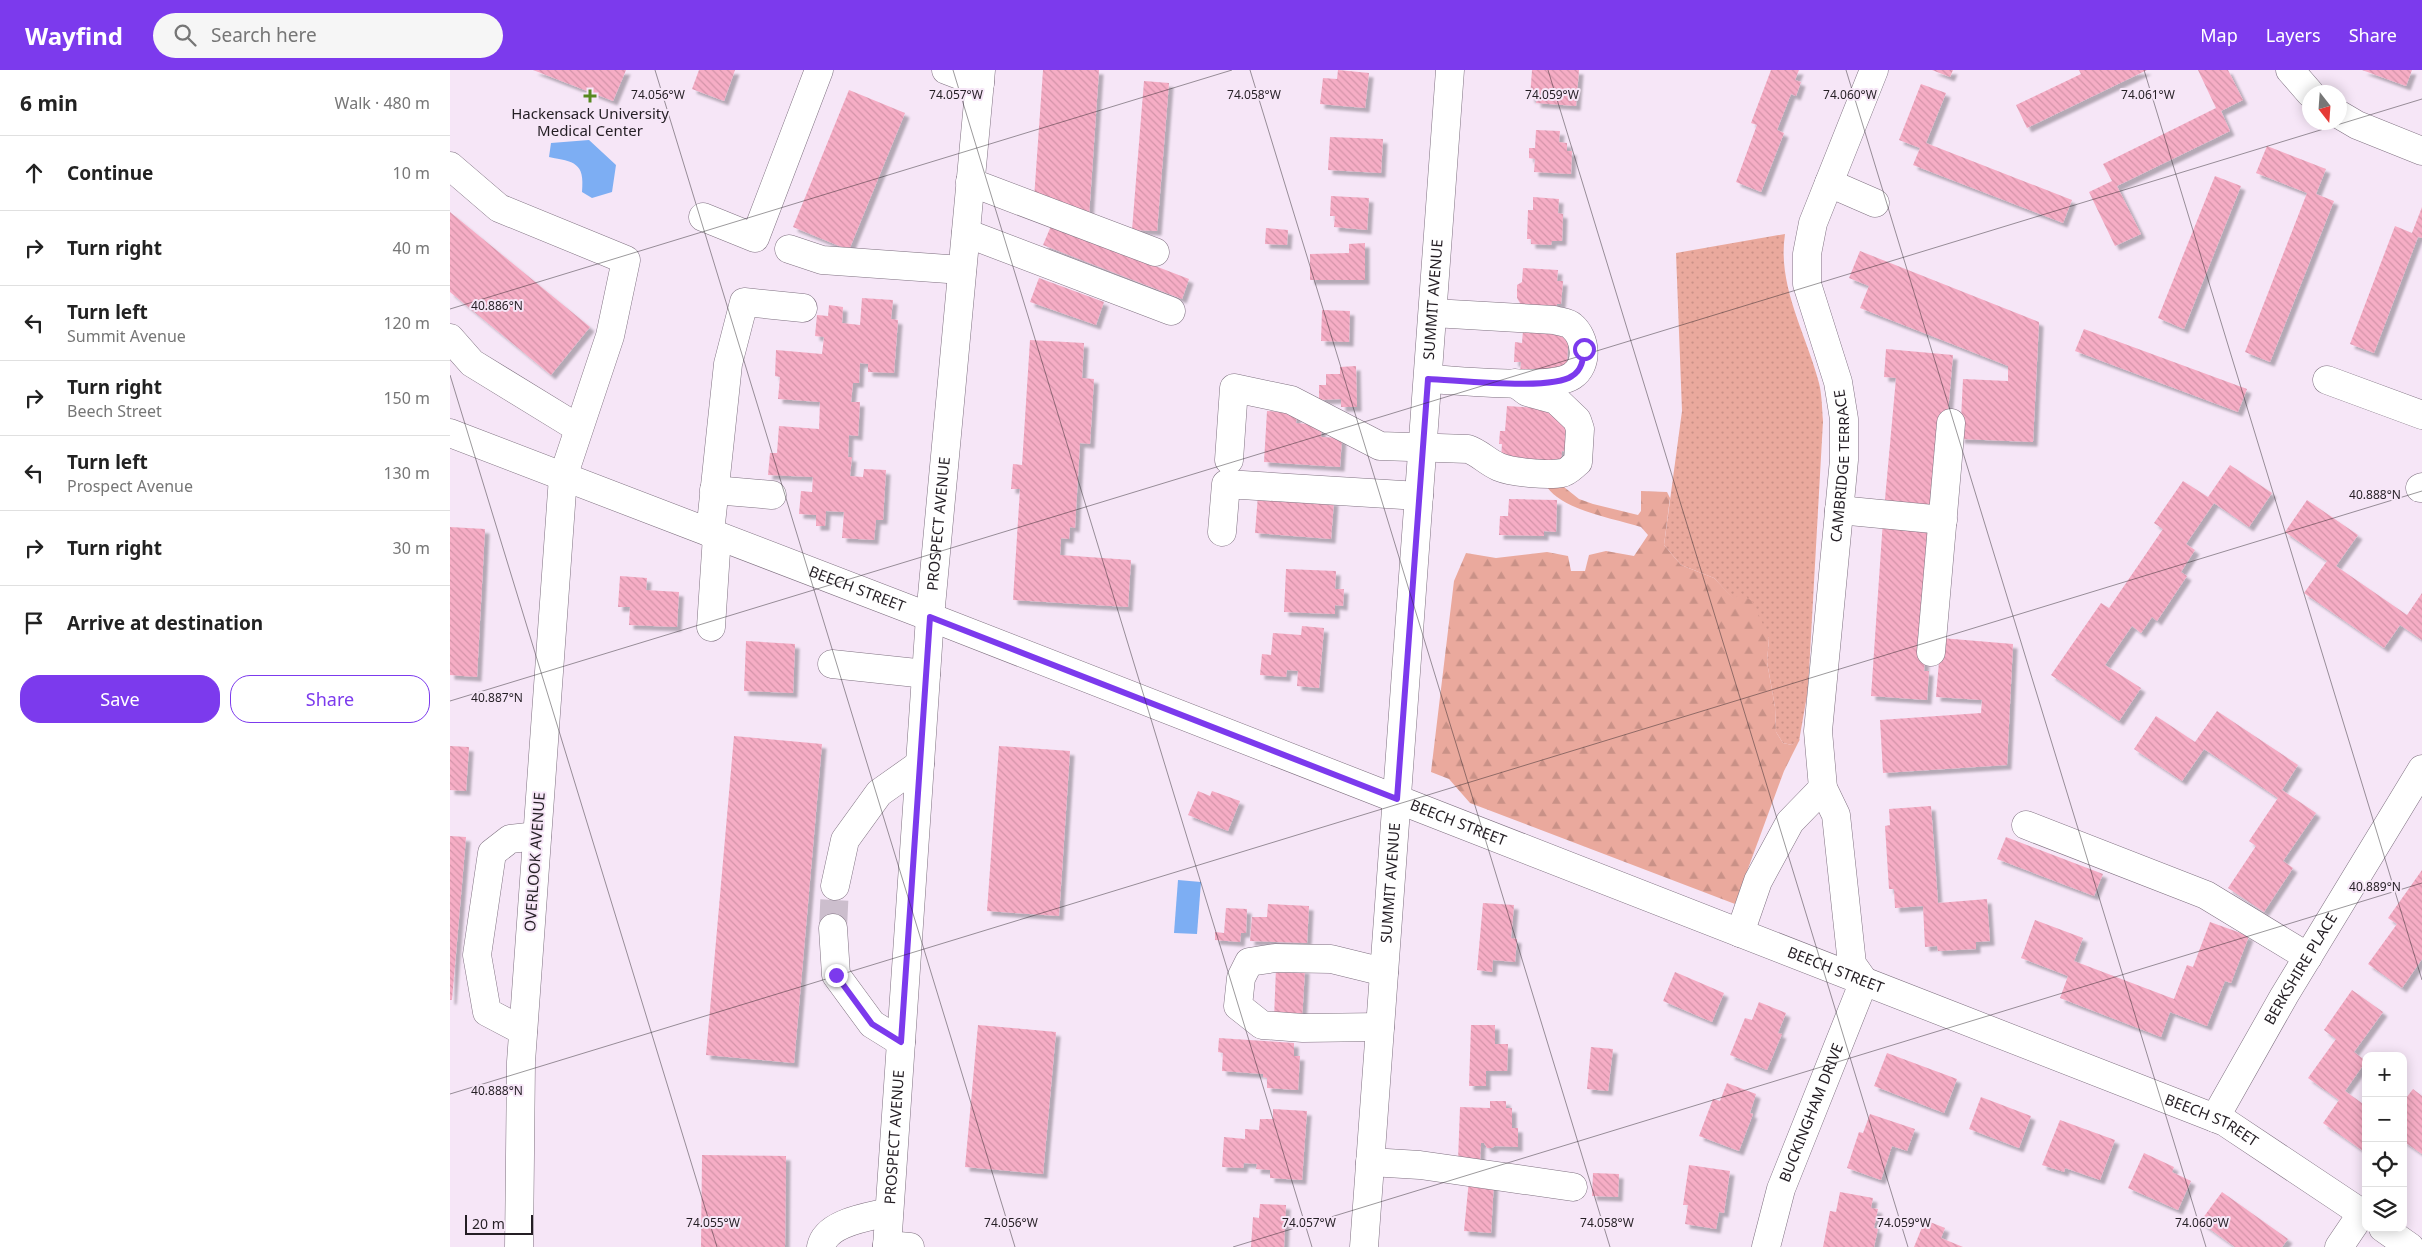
<!DOCTYPE html>
<html lang="en">
<head>
<meta charset="utf-8">
<style>
	:root { --surface:#fff; --page:#f6f6f6; --text:#222; --muted:#767676; --line:#e0e0e0; --accent:#7c3aed }
	body { margin:0; font-family:"Noto Sans",sans-serif; background:var(--page); color:var(--text) }
	.controls { position:absolute; right:15px; bottom:15px; display:grid; overflow:hidden; border-radius:10px; box-shadow:0 2px 12px #0003 }
	.controls button { width:45px; height:45px; display:grid; place-items:center; padding:0; border:0; border-bottom:1px solid var(--line); background:var(--surface); color:var(--text); font:25px sans-serif }
	.compass { position:absolute; left:1852px; top:15px; width:45px; height:45px; border-radius:50%; background:var(--surface); box-shadow:0 2px 12px #0003; rotate:163deg }
	.scale { position:absolute; left:15px; bottom:12px; width:68px; box-sizing:border-box; padding-left:5px; border:2px solid #241e24; border-top:0; font-size:14px; line-height:18px; white-space:nowrap; color:#241e24; -webkit-text-stroke:4px #f6e6f7; paint-order:stroke }
	.stop { position:absolute; width:15px; height:15px; margin:-11px; border:4px solid #7c3aed; border-radius:50%; background:#fff }
	.stop.end { background:#7c3aed; border-color:#fff; box-shadow:0 1px 5px #0008 }
	.list { margin:0; padding:0; list-style:none }
	h2 { display:flex; justify-content:space-between; align-items:center; height:65px; margin:0; padding:0 20px; font-size:21px }
	h2 small { font-size:16px; font-weight:400; color:var(--muted) }
	.list li { display:grid; grid-template-columns:32px 1fr auto; gap:15px; align-items:center; box-sizing:border-box; height:75px; padding:0 20px; border-top:1px solid var(--line) }
	.list b { display:block; font-size:19px; white-space:nowrap }
	.list p { margin:0; font-size:16px; white-space:nowrap; color:var(--muted) }
	.list em { font-size:16px; font-style:normal; color:var(--muted) }
	.actions { display:flex; gap:10px; padding:15px 20px }
	.actions a { flex:1; padding:11px 0; border:1px solid var(--accent); border-radius:20px; text-align:center; font-size:18px; color:var(--accent) }
	.actions .main { background:var(--accent); color:#fff }
	.icon { flex:none; width:28px; height:28px; fill:none; stroke:currentColor; stroke-width:2; stroke-linecap:round; stroke-linejoin:round }
	.map { position:relative; flex:none; width:1972px; height:1177px; overflow:hidden }
	header { display:flex; align-items:center; gap:30px; box-sizing:border-box; height:70px; padding:0 25px; background:var(--accent); color:#fff }
	header strong { font-size:24px }
	nav { display:flex; gap:28px; margin-inline-start:auto; font-size:18px }
	.search { width:350px; height:45px; background:var(--page); display:flex; align-items:center; gap:12px; box-sizing:border-box; padding:0 18px; border-radius:28px; color:var(--muted); font-size:19px }
	main { display:flex }
	aside { flex:1; background:var(--surface) }
	.map>svg:first-child { display:block }
	.grass { fill:url(#grass-dots) }
	.forest { fill:url(#forest-firs) }
	.water { fill:#7daef3 }
	.building { fill:url(#building-back-hatch); filter:url(#shadow) }
	.lines { fill:none; stroke-linecap:round; stroke-linejoin:round }
	.minor-tunnel { stroke:#ccbecd; stroke-width:28; stroke-dasharray:28 14; stroke-linecap:butt }
	.minor-casing { stroke:#7f7180; stroke-width:29 }
	.minor { stroke:#fff; stroke-width:28 }
	.route { stroke:#7c3aed; stroke-width:6 }
	.ticks { fill:none; stroke:#241e24; stroke-width:1; stroke-opacity:0.45 }
	.poi-dot { fill:#57891f; stroke:#f6e6f7; stroke-width:2 }
	.labels { text-anchor:middle; stroke-width:4; stroke-linejoin:round; paint-order:stroke }
	.poi-label { font-size:15px; fill:#241e24; stroke:#f6e6f7 }
	.street-label { font-size:15px; fill:#241e24; stroke:#f6e6f7 }
	.ticks-label { font-size:12px; text-anchor:middle; fill:#241e24; stroke:#f6e6f7; stroke-width:4; stroke-linejoin:round; paint-order:stroke }
</style>
</head>
<body>
<header>
<strong>Wayfind</strong>
<div class="search"><svg class="icon" aria-label="search" viewBox="0 0 24 24"><circle cx="10" cy="10" r="6"/><path d="M15 15l6 6"/></svg>Search here</div>
<nav><a>Map</a><a>Layers</a><a>Share</a></nav>
</header>
<main>
<aside>
<h2>6 min<small>Walk · 480 m</small></h2>
<ul class="list">
<li><svg class="icon" aria-label="ahead" viewBox="0 0 24 24"><path d="M12 20V5M6 11l6-6 6 6"/></svg><div><b>Continue</b></div><em>10 m</em></li>
<li><svg class="icon" aria-label="right" viewBox="0 0 24 24"><path d="M7 20v-9h11M14 6l5 5-5 5"/></svg><div><b>Turn right</b></div><em>40 m</em></li>
<li><svg class="icon" aria-label="left" viewBox="0 0 24 24"><path d="M17 20v-9H6M10 6l-5 5 5 5"/></svg><div><b>Turn left</b><p>Summit Avenue</p></div><em>120 m</em></li>
<li><svg class="icon" aria-label="right" viewBox="0 0 24 24"><path d="M7 20v-9h11M14 6l5 5-5 5"/></svg><div><b>Turn right</b><p>Beech Street</p></div><em>150 m</em></li>
<li><svg class="icon" aria-label="left" viewBox="0 0 24 24"><path d="M17 20v-9H6M10 6l-5 5 5 5"/></svg><div><b>Turn left</b><p>Prospect Avenue</p></div><em>130 m</em></li>
<li><svg class="icon" aria-label="right" viewBox="0 0 24 24"><path d="M7 20v-9h11M14 6l5 5-5 5"/></svg><div><b>Turn right</b></div><em>30 m</em></li>
<li><svg class="icon" aria-label="arrive" viewBox="0 0 24 24"><path d="M6 21V4h12l-3 4 3 4H6"/></svg><div><b>Arrive at destination</b></div></li>
</ul>
<div class="actions"><a class="main">Save</a><a>Share</a></div>
</aside>
<div class="map">
<svg width="1972" height="1177" viewBox="0 0 1972 1177">
	<defs>
		<pattern id="grass-dots" width="8" height="8" patternUnits="userSpaceOnUse" patternTransform="scale(1.25)"><rect width="8" height="8" fill="#eaa99d"/><path d="M2 2h.1M6 6h.1" fill="none" stroke="#c99187" stroke-width="1.8" stroke-linecap="round"/></pattern>
		<pattern id="forest-firs" width="22" height="20" patternUnits="userSpaceOnUse" patternTransform="scale(1.25)"><rect width="22" height="20" fill="#eaa99d"/><path d="M5 1l3.5 6h-7zM16 11l3.5 6h-7z" fill="#c99187"/></pattern>
		<pattern id="building-back-hatch" width="6" height="6" patternUnits="userSpaceOnUse" patternTransform="scale(1.25)"><rect width="6" height="6" fill="#f6adc5"/><path d="M-1 5l2 2M0 0l6 6M5-1l2 2" fill="none" stroke="#d394a9"/></pattern>
		<filter id="shadow"><feDropShadow dx="4.5" dy="4.5" stdDeviation="1" flood-color="#0004"/></filter>
	</defs>
	<rect width="100%" height="100%" fill="#f6e6f7"/>
	<path class="grass" d="M1335,164C1327,216 1356,263 1369,313C1372,325 1372,339 1373,351L1358,620L1349,671L1342,675L1333,673L1326,662L1325,637L1317,592L1319,568L1264,508L1231,495L1214,475L1232,341L1226,183Z"/>
	<path class="forest" d="M1097,417H1114L1129,429L1143,434L1188,445L1191,441V421L1217,422L1220,428L1214,475L1231,495L1264,508L1284,529L1291,523L1303,532L1319,568L1317,592L1325,637L1326,662L1333,673L1342,675L1350,669L1334,701L1285,834L1020,733L999,709L981,702L1004,511L1016,483L1046,488L1097,482L1118,486L1121,501H1135L1139,485L1156,481L1184,486L1198,465L1191,457C1163,448 1114,441 1097,417Z"/>
	<g class="water">
		<path d="M139,70L166,95L162,122L142,128L132,122C135,92 124,92 99,87L101,73Z"/>
		<path d="M728,810L751,812L747,864L724,863Z"/>
	</g>
	<g class="building">
		<path d="M83,0H176L163,31Z"/>
		<path d="M249,0H285L274,31L242,19Z"/>
		<path d="M593,0H649L639,146L584,129Z"/>
		<path d="M888,0L919,3L915,38L870,34L873,8L887,9Z"/>
		<path d="M1082,0H1129L1126,36L1086,33L1087,29L1080,28Z"/>
		<path d="M1321,0H1349L1345,10L1351,12L1346,26L1341,24L1327,60L1334,63L1311,122L1286,112L1307,55L1301,53Z"/>
		<path d="M1482,0H1503L1500,7Z"/>
		<path d="M1629,0H1697L1577,58L1566,35L1631,4Z"/>
		<path d="M1748,0H1778L1793,30L1771,41L1780,61L1667,116L1691,164L1665,176L1639,122L1662,111L1653,94L1766,38Z"/>
		<path d="M1912,0H1962L1956,16Z"/>
		<path d="M694,11L719,13L707,161L682,160Z"/>
		<path d="M1471,14L1496,23L1476,73L1622,130L1613,153L1463,95L1470,78L1449,70Z"/>
		<path d="M399,20L455,43L399,180L343,157Z"/>
		<path d="M1086,60L1110,61L1109,72L1117,73V81H1122L1121,104L1084,102L1085,89L1079,88V78H1085Z"/>
		<path d="M880,67L933,69L931,103L878,100Z"/>
		<path d="M1817,76L1876,99L1866,124L1884,131L1820,292L1795,282L1857,123L1806,103Z"/>
		<path d="M1765,106L1791,116L1734,259L1708,248Z"/>
		<path d="M881,126L919,128L917,160L884,157L885,146H880Z"/>
		<path d="M1083,127L1109,129L1108,143L1113,144L1112,171H1102L1101,175L1081,174V169H1077L1078,140H1083Z"/>
		<path d="M1972,137V168L1968,167L1924,283L1900,274L1945,156L1962,163Z"/>
		<path d="M0,142L140,257L101,305L0,222Z"/>
		<path d="M601,156L739,209L732,229L593,175Z"/>
		<path d="M816,158L838,160L837,175L815,174Z"/>
		<path d="M915,173V210H860V184L899,183V174Z"/>
		<path d="M1410,181L1589,252L1583,372L1510,369L1513,309L1558,311V296L1410,238L1419,216L1399,208Z"/>
		<path d="M1073,198L1108,200L1107,211H1113L1111,234H1107L1106,239L1069,237L1070,233L1067,228V215L1072,212Z"/>
		<path d="M589,208L654,232L646,255L580,232Z"/>
		<path d="M412,228L443,230L441,249L448,250L444,303L418,302V294L410,293L409,313H403L401,332H410L408,366L399,365L398,387H402L400,406L413,407L414,399L436,400L433,450H426L424,470L392,468L394,442L376,441L375,456H366V445L349,444L351,421L362,422L363,407L318,405L320,383H327L329,356L369,359L370,332L328,329L330,307L325,306L326,280L372,284L374,267L365,266L367,245L378,246L379,235L393,237L392,253L410,255Z"/>
		<path d="M872,240L900,241L899,272L871,271Z"/>
		<path d="M1634,259L1797,319L1788,342L1625,281Z"/>
		<path d="M1073,260L1119,262L1116,306L1070,303L1071,292H1064L1065,272L1072,273Z"/>
		<path d="M580,270L634,273L632,308L644,309L640,374L630,373L625,458L620,457L619,469L611,468L610,485L681,490L678,537L563,530L570,419H561L563,394L572,395Z"/>
		<path d="M1436,279L1503,285L1489,445L1434,440L1446,308L1434,307Z"/>
		<path d="M906,296L907,337H891V329L869,330V315H876V304H890V297Z"/>
		<path d="M1057,336L1106,339L1114,348V356L1125,357L1123,382L1112,381L1111,393L1051,388L1052,374H1049L1050,361H1055Z"/>
		<path d="M817,341L847,343L846,353L872,355L871,367L892,368L890,397L814,392Z"/>
		<path d="M1780,395L1822,423L1799,457L1764,433L1736,474L1745,480L1731,502L1737,506L1707,551L1702,547L1691,563L1682,556L1655,595L1691,618L1669,651L1601,605L1651,533L1659,538L1713,459L1704,453L1733,411L1758,427Z"/>
		<path d="M808,425L884,431L881,469L805,463Z"/>
		<path d="M1059,429L1107,430L1106,462L1094,461V466L1049,465L1050,446H1058Z"/>
		<path d="M1857,430L1908,465L1886,496L1957,545L1972,523V570L1950,555L1934,578L1854,523L1877,491L1835,462Z"/>
		<path d="M1433,450L1485,453L1474,601H1479L1477,630L1421,626Z"/>
		<path d="M0,457L35,459L27,607L0,605Z"/>
		<path d="M836,499L886,501L885,519H894L893,536L885,535V544L834,542Z"/>
		<path d="M170,506L197,508L196,520L229,522L227,557L179,555L180,537H168Z"/>
		<path d="M852,556L874,558L869,618L847,616L848,601L837,600L836,607L810,605L812,584L821,585L823,563L851,565Z"/>
		<path d="M1491,568L1563,574L1557,695L1433,703L1430,650L1531,643L1532,630L1486,627Z"/>
		<path d="M296,571L345,574L343,623L294,621Z"/>
		<path d="M1767,641L1848,695L1832,720L1866,743L1833,791L1843,798L1814,842L1778,818L1806,776L1799,771L1828,728L1754,679L1732,711L1684,679L1706,646L1745,672Z"/>
		<path d="M284,666L372,674L344,993L256,985Z"/>
		<path d="M0,676L19,677L16,721L0,720Z"/>
		<path d="M549,676L620,681L609,846L537,841Z"/>
		<path d="M748,721L760,726L762,721L790,731L778,761L738,745Z"/>
		<path d="M1481,736L1488,833L1537,829L1540,871L1526,872V879L1488,881L1487,876L1475,877L1473,836L1445,838L1444,819H1439L1435,756L1440,755L1439,739Z"/>
		<path d="M0,766L16,767L2,930H0Z"/>
		<path d="M1556,767L1653,804L1644,826L1547,789Z"/>
		<path d="M1972,800V889L1952,918L1918,894L1947,854L1938,848Z"/>
		<path d="M1033,833L1064,835L1061,868L1067,869L1065,892L1043,890L1042,902L1027,900Z"/>
		<path d="M818,834L859,836L857,873L800,871L802,847H817Z"/>
		<path d="M776,838L797,839L796,863H791L790,872L765,870V862L774,863Z"/>
		<path d="M1585,850L1633,868L1624,891L1724,929L1737,895L1743,897L1760,852L1799,866L1781,913L1775,911L1757,956L1720,942L1711,967L1610,928L1618,906L1571,888Z"/>
		<path d="M826,898L855,899L852,950L824,949Z"/>
		<path d="M1225,902L1274,923L1262,952L1213,931Z"/>
		<path d="M1902,920L1933,942L1904,982L1916,991L1895,1021L1916,1036V1083L1873,1053L1889,1030L1858,1008L1886,969L1874,960Z"/>
		<path d="M1309,932L1336,943L1328,963L1332,964L1317,1000L1280,985L1295,948L1302,950Z"/>
		<path d="M528,955L606,962L593,1104L515,1097Z"/>
		<path d="M1021,955H1045V974H1058L1057,1001H1036V1016H1019Z"/>
		<path d="M769,968L844,973V986H850L848,1020L817,1018V1008L813,1007V1004L772,1001L773,983L768,982Z"/>
		<path d="M1141,977L1163,979L1158,1021L1137,1019Z"/>
		<path d="M1437,983L1507,1009L1494,1043L1424,1016Z"/>
		<path d="M1277,1013L1306,1024L1300,1043L1303,1044L1289,1081L1249,1066L1263,1029L1270,1031Z"/>
		<path d="M1963,1019L1972,1026V1084L1953,1071V1032Z"/>
		<path d="M1531,1027L1581,1046L1569,1078L1519,1059Z"/>
		<path d="M1040,1031H1056V1038H1062V1058H1068V1077L1045,1076L1042,1078H1037L1034,1073H1031L1030,1091H1008L1010,1037L1040,1038Z"/>
		<path d="M823,1039L857,1041L852,1110L820,1108V1100L806,1099L807,1094L794,1093L793,1098L772,1097L774,1067L795,1069V1059L809,1060L810,1049H823Z"/>
		<path d="M1420,1044L1465,1059L1457,1081L1442,1076L1431,1110L1397,1098L1409,1062L1413,1063Z"/>
		<path d="M1610,1050L1665,1070L1650,1110L1615,1098L1614,1102L1592,1095Z"/>
		<path d="M1694,1083L1724,1097L1722,1102L1741,1111L1728,1140L1678,1118Z"/>
		<path d="M252,1085L336,1086L335,1177H251Z"/>
		<path d="M1239,1095L1280,1101L1274,1143L1269,1142L1266,1159L1235,1154L1238,1135H1233Z"/>
		<path d="M1143,1103L1169,1104L1168,1127L1142,1126Z"/>
		<path d="M1019,1110L1044,1111L1041,1163L1014,1161Z"/>
		<path d="M1390,1122L1423,1128L1421,1138L1428,1139L1424,1158L1428,1159L1424,1177H1373L1380,1141L1386,1142Z"/>
		<path d="M1772,1122L1838,1169L1832,1177H1785L1750,1152Z"/>
		<path d="M810,1134L836,1135L834,1177H801L803,1147L809,1148Z"/>
		<path d="M1475,1150L1495,1158L1491,1168L1513,1177H1464Z"/>
	</g>
	<g class="lines">
		<path class="minor-tunnel" d="M383,858L385,816"/>
		<g class="minor-casing">
			<g id="minor">
				<path d="M496,0L530,13"/>
				<path d="M1840,0L1860,23"/>
				<path d="M1890,45L1907,55L1972,81"/>
				<path d="M0,96L49,138L176,190L160,266L113,407L71,992L69,1177"/>
				<path d="M520,112L705,182"/>
				<path d="M1379,113L1425,133"/>
				<path d="M253,147L305,168L369,0"/>
				<path d="M516,163L721,241"/>
				<path d="M339,179L372,190L512,200"/>
				<path d="M0,268L22,293L128,358"/>
				<path d="M978,309C1008,310 1100,321 1122,306C1139,295 1136,268 1122,256C1118,252 1110,252 1104,250L983,243"/>
				<path d="M1877,310L1972,345"/>
				<path id="s1" d="M0,363L480,547L1775,1052L1916,1146"/>
				<path d="M779,390L784,318L841,330L930,376L1018,379C1030,383 1037,392 1049,397C1061,402 1098,406 1112,403C1118,402 1123,396 1128,392L1130,359L1127,350L1106,330L1077,322L1065,313"/>
				<path d="M1970,418L1972,417"/>
				<path d="M264,420L322,425"/>
				<path d="M1389,440L1493,450"/>
				<path d="M772,462L776,414L969,426"/>
				<path d="M260,463L278,294L294,232L353,238"/>
				<path d="M261,557L267,466"/>
				<path d="M1481,582L1501,353"/>
				<path d="M382,594L476,604"/>
				<path d="M1576,755L1756,825L1858,887"/>
				<path d="M385,816L395,770L429,723L470,694"/>
				<path d="M383,858L386,905L422,954L451,972"/>
				<path d="M1290,863L1308,811L1340,752L1373,718"/>
				<path d="M930,957L853,958L812,955L788,936L791,908L799,892L825,888L881,889L934,902"/>
				<path d="M73,961L37,942L27,885L42,783L60,769L87,766"/>
				<path id="s2" d="M1765,1048L1834,926L1972,699"/>
				<path d="M920,1092L970,1095L1123,1117"/>
				<path d="M1933,1158L1960,1177"/>
				<path d="M437,1175L460,1177"/>
				<path d="M371,1177C376,1152 419,1147 439,1142"/>
				<path id="s3" d="M437,1177L480,547L531,0"/>
				<path id="s4" d="M914,1177L1000,0"/>
				<path id="s5" d="M1316,1177L1331,1119L1414,911L1402,894L1386,745L1373,718L1368,661L1394,390V349L1388,312L1357,214V184L1363,153L1424,0"/>
				<path d="M1889,1177L1912,1143"/>
			</g>
		</g>
		<use href="#minor" class="minor"/>
	</g>
	<g class="lines">
		<path class="route" d="M386,905L422,954L451,972L480,547L947,729L978,309C1007,310 1101,321 1122,306C1132,300 1133,290 1134,279"/>
	</g>
	<path class="ticks" d="M205,0L565,1177M503,0L862,1177M800,0L1160,1177M1098,0L1458,1177M1396,0L1756,1177M1694,0L1972,910M0,239L782,0M0,305L267,1177M0,631L1972,29M0,1024L1972,421M783,1177L1972,813"/>
	<path class="poi-dot" d="M137.5 18.5h5v5h5v5h-5v5h-5v-5h-5v-5h5z"/>
	<g class="labels">
		<g class="poi-label">
			<text x="140" y="49">Hackensack University<tspan x="140" dy="17">Medical Center</tspan></text>
		</g>
		<g class="street-label">
			<text dy="5" stroke="none"><textPath href="#s4" startOffset="950">SUMMIT AVENUE</textPath></text>
			<text dy="5" stroke="none"><textPath href="#s5" startOffset="808">CAMBRIDGE TERRACE</textPath></text>
			<text dy="5" stroke="none"><textPath href="#s3" startOffset="725">PROSPECT AVENUE</textPath></text>
			<text dy="5" stroke="none"><textPath href="#s1" startOffset="436">BEECH STREET</textPath></text>
			<text dy="5" stroke="none"><textPath href="#s1" startOffset="1081">BEECH STREET</textPath></text>
			<text transform="translate(85 792) rotate(-86)" y="5">OVERLOOK AVENUE</text>
			<text dy="5" stroke="none"><textPath href="#s4" startOffset="365">SUMMIT AVENUE</textPath></text>
			<text dy="5" stroke="none"><textPath href="#s2" startOffset="172">BERKSHIRE PLACE</textPath></text>
			<text dy="5" stroke="none"><textPath href="#s1" startOffset="1486">BEECH STREET</textPath></text>
			<text dy="5" stroke="none"><textPath href="#s5" startOffset="142">BUCKINGHAM DRIVE</textPath></text>
			<text dy="5" stroke="none"><textPath href="#s1" startOffset="1891">BEECH STREET</textPath></text>
			<text dy="5" stroke="none"><textPath href="#s3" startOffset="110">PROSPECT AVENUE</textPath></text>
		</g>
	</g>
	<g class="ticks-label">
		<text x="208" y="29">74.056°W</text>
		<text x="506" y="29">74.057°W</text>
		<text x="804" y="29">74.058°W</text>
		<text x="1102" y="29">74.059°W</text>
		<text x="1400" y="29">74.060°W</text>
		<text x="1698" y="29">74.061°W</text>
		<text x="47" y="240">40.886°N</text>
		<text x="1925" y="429">40.888°N</text>
		<text x="47" y="632">40.887°N</text>
		<text x="1925" y="821">40.889°N</text>
		<text x="47" y="1025">40.888°N</text>
		<text x="263" y="1157">74.055°W</text>
		<text x="561" y="1157">74.056°W</text>
		<text x="859" y="1157">74.057°W</text>
		<text x="1157" y="1157">74.058°W</text>
		<text x="1454" y="1157">74.059°W</text>
		<text x="1752" y="1157">74.060°W</text>
	</g>
</svg>
<div class="controls">
<button>+</button>
<button>−</button>
<button><svg class="icon" aria-label="locate" viewBox="0 0 24 24"><circle cx="12" cy="12" r="6"/><path d="M12 2v4M12 18v4M2 12h4M18 12h4"/></svg></button>
<button><svg class="icon" aria-label="layers" viewBox="0 0 24 24"><path d="M12 4l9 5-9 5-9-5zM3 14l9 5 9-5"/></svg></button>
</div>
<svg class="compass" viewBox="-18 -18 36 36"><path d="M0-13l5 13h-10z" fill="#e53935"/><path d="M0 13l5-13h-10z" fill="#767676"/></svg>
<div class="scale">20 m</div>
<div class="stop" style="left:1134px;top:279px"></div>
<div class="stop end" style="left:386px;top:905px"></div>
</div>
</main>
</body>
</html>
